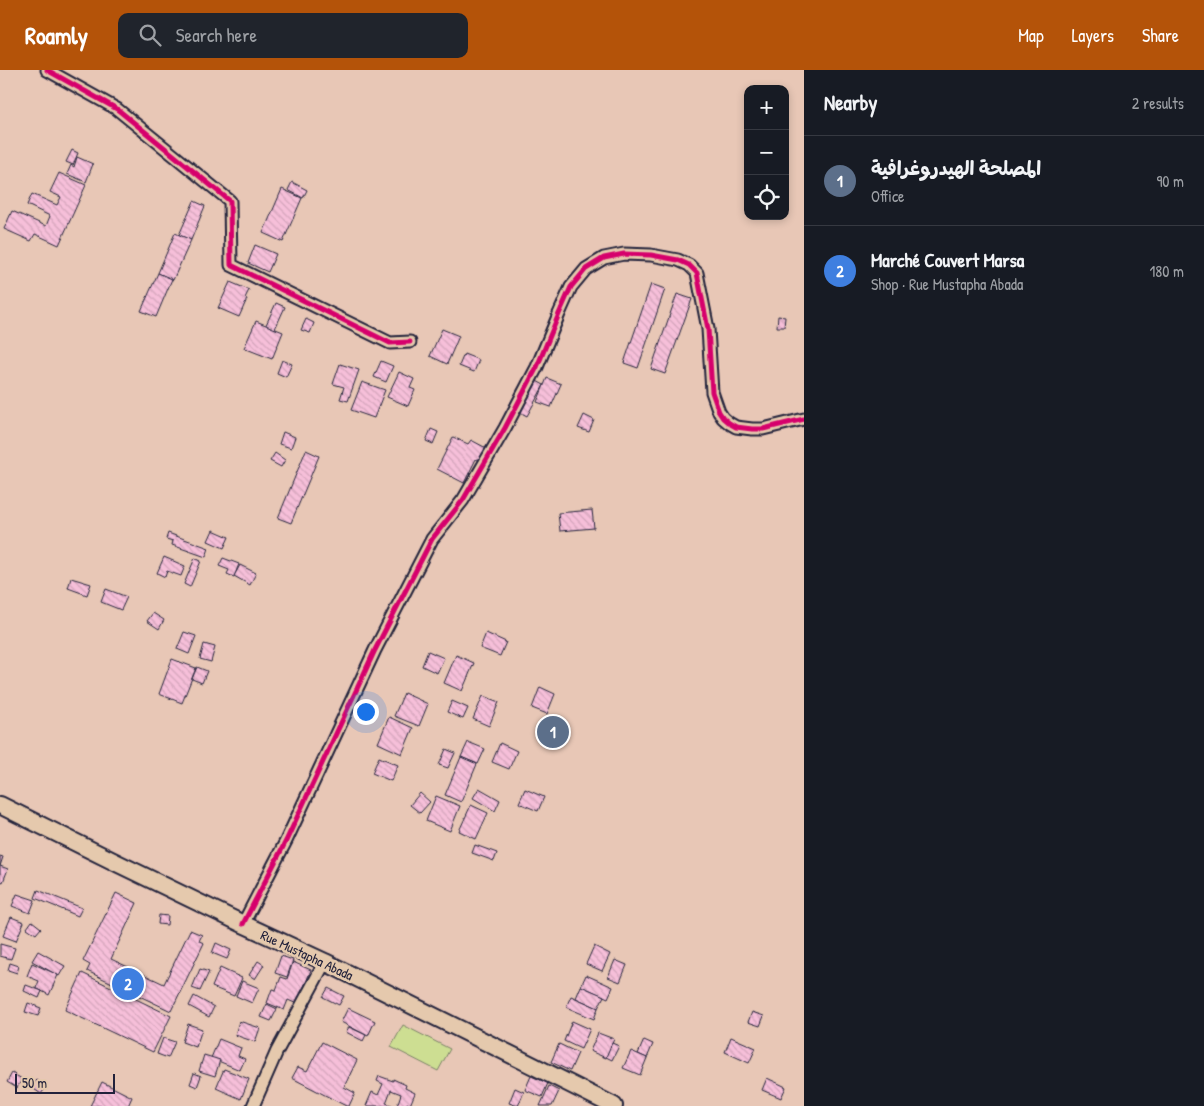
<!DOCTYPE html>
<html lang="en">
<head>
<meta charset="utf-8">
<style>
	:root { --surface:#171b24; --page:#20242c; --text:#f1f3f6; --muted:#9ea1a6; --line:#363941; --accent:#b45309 }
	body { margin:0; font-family:"Patrick Hand","Playpen Sans Arabic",sans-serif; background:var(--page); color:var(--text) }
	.controls { position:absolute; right:15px; top:15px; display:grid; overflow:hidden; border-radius:10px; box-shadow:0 2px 8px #0003 }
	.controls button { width:45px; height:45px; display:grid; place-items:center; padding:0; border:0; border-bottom:1px solid var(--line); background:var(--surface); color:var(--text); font:25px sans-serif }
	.scale { position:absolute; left:15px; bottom:12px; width:100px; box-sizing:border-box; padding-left:5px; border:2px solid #22223b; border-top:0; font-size:14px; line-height:18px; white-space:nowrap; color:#22223b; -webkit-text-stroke:4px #e5c9ad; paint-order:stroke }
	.you { position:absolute; left:365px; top:641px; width:18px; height:18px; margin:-12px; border:4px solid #fff; border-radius:50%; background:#1a73e8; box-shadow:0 0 0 8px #1a73e833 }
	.badge { display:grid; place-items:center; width:32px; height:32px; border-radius:50%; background:var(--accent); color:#fff; font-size:16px; font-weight:700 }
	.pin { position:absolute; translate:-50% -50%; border:2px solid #fff; box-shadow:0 1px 5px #0006 }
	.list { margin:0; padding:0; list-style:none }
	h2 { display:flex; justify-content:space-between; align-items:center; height:65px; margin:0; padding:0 20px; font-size:21px }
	h2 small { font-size:16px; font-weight:400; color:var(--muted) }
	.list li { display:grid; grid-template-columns:32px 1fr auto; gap:15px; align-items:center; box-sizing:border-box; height:90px; padding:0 20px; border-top:1px solid var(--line) }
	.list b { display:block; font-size:19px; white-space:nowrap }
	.list p { margin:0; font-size:16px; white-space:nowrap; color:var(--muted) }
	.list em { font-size:16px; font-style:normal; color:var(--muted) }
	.icon { flex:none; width:28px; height:28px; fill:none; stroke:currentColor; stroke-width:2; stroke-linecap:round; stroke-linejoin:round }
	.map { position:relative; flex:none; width:804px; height:1036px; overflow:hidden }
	header { display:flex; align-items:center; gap:30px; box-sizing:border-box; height:70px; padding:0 25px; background:var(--accent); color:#fff }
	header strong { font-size:24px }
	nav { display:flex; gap:28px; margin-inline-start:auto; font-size:18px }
	.search { width:350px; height:45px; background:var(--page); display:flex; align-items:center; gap:12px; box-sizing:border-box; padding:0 18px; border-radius:10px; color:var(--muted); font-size:19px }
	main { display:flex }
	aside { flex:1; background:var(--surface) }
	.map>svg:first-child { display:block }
	.garden { fill:#cdde92; stroke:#788066 }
	.building { fill:url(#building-back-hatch); stroke:#22223b }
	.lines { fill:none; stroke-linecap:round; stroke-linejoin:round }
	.minor-casing { stroke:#22223b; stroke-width:15 }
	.secondary-casing { stroke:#22223b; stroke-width:20 }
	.minor { stroke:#e5c9ad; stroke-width:11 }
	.secondary { stroke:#e5c9ad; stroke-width:16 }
	.cycleway-casing { stroke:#e5c9ad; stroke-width:8 }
	.cycleway { stroke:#d6006c; stroke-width:5 }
	.labels { text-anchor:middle; stroke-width:5; stroke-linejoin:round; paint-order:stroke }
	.street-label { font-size:14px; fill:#22223b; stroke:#e5c9ad }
</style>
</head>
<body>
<header>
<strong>Roamly</strong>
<div class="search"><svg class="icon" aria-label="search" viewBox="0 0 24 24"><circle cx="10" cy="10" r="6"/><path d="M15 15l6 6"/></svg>Search here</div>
<nav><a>Map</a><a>Layers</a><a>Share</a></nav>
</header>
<main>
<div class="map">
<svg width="804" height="1036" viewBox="0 0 804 1036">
	<defs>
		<pattern id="building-back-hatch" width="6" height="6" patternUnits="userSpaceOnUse" patternTransform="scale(1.25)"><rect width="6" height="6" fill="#f6bfd9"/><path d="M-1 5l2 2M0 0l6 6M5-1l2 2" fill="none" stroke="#d3a4bb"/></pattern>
	</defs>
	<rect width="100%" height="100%" fill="#e8c7b6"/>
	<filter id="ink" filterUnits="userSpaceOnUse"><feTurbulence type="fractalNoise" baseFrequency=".02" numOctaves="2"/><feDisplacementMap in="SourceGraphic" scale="10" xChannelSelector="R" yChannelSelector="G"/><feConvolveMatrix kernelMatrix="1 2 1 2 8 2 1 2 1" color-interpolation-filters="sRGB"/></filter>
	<g filter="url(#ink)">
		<path class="garden" d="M403,955L450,979L438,1001L391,977Z"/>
		<g class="building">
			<path d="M72,80L78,83L73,95L66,92Z"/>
			<path d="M77,87L93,94L86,112L67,104L71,95L74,97Z"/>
			<path d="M59,103L86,115L59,175L35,164L31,171L4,159L12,141L46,156L50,146L27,135L32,124L57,135L61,127L50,122Z"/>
			<path d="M292,112L307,120L303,128L288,120Z"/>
			<path d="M282,119L302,128L283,172L263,163Z"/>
			<path d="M194,131L205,136L191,170L179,165Z"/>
			<path d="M175,163L191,170L173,210L158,203Z"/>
			<path d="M255,175L276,184L268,202L248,193Z"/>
			<path d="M158,203L172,209L156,247L141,241Z"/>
			<path d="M230,212L249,220L245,228L247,229L239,247L218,238Z"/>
			<path d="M651,214L665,219L638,298L624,293Z"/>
			<path d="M677,224L692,229L665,304L651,299Z"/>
			<path d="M276,233L285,237L274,261L265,257Z"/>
			<path d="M778,246L785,247L784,257H777Z"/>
			<path d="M306,249L314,253L310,263L301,260Z"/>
			<path d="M256,251L283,262L272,289L244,278Z"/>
			<path d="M442,259L459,266L447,294L430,286Z"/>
			<path d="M464,284L479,290L474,302L459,296Z"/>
			<path d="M282,290L292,294L286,307L277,303Z"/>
			<path d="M381,291L393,296L386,312L374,307Z"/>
			<path d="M340,294L359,300L348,331L340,329L344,317L333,314Z"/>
			<path d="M399,302L414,309L410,318L415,320L408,336L387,327Z"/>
			<path d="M547,308L561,314L551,337L537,332Z"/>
			<path d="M533,309L544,315L527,346L516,340Z"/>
			<path d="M362,312L385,320L374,348L351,340Z"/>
			<path d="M584,345L594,350L589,362L578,358Z"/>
			<path d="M431,359L438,362L433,374L426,371Z"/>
			<path d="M283,362L295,367L291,378L279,374Z"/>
			<path d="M453,367L468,374L471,370L488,379L482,392L476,389L464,413L437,399Z"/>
			<path d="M306,380L319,386L291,453L278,448Z"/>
			<path d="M275,383L285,390L281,397L270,391Z"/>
			<path d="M592,440L594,458L560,461L558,443Z"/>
			<path d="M213,460L229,467L224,478L208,471Z"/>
			<path d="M168,463L209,478L206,487L172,475L173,471L166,469Z"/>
			<path d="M164,487L185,496L181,506L167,501L165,507L157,503Z"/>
			<path d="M195,488L201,491L190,517L184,514Z"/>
			<path d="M223,488L239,494L234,507L227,504L229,500L219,496Z"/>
			<path d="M240,495L256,503L250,515L234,506Z"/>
			<path d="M71,508L91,514L87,525L68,518Z"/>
			<path d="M106,519L127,527L121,540L101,532Z"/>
			<path d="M153,543L164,550L159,559L147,551Z"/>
			<path d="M184,562L196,566L189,584L177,579Z"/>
			<path d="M486,563L506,572L500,586L480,578Z"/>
			<path d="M204,574L215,577L211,592L200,589Z"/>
			<path d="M428,581L444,588L437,603L422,596Z"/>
			<path d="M456,585L474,593L462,621L444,613Z"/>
			<path d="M172,589L196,598L182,633L159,624Z"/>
			<path d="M197,597L207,601L202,613L192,609Z"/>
			<path d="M540,617L555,624L547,644L532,638Z"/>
			<path d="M404,623L428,634L419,656L394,646Z"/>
			<path d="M483,626L499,632L489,656L473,649Z"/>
			<path d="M452,631L468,638L463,649L447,642Z"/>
			<path d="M389,647L413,658L402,684L378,673Z"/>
			<path d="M468,672L485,679L478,694L461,687Z"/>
			<path d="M500,673L517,681L509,699L492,692Z"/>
			<path d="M446,679L455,683L448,698L439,695Z"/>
			<path d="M379,687L398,695L391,711L372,703Z"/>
			<path d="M461,687L477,694L461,732L445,725Z"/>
			<path d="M479,718L500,730L495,741L473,728Z"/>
			<path d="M525,719L544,727L538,741L519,733Z"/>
			<path d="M420,723L430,732L420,743L410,735Z"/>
			<path d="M436,726L460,736L450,761L426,751Z"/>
			<path d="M471,735L488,743L476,769L459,761Z"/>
			<path d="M475,775L497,783L494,791L472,783Z"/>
			<path d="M0,786L3,787L0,796L8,799L3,812L0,811Z"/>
			<path d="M38,820L82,838L78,846L35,828Z"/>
			<path d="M116,823L137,833L111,889L164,914L190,860L202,865L199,871L204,873L171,941L87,901L90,895L83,891Z"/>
			<path d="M17,824L35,830L30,843L12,836Z"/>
			<path d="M159,845L168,846L167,855L158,854Z"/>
			<path d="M11,847L24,852L16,871L3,866Z"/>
			<path d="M32,851L41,858L36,864L27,858Z"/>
			<path d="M216,873L231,880L227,889L212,883Z"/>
			<path d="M0,874L15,878L11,889L0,886Z"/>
			<path d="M594,876L610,884L602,901L586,894Z"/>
			<path d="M38,881L65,896L59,906L32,891Z"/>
			<path d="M281,886L293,890L287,907L275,903Z"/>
			<path d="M615,890L627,895L620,912L608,907Z"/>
			<path d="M258,891L264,895L255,909L249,905Z"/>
			<path d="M293,892L311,900L297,934L288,930L284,940L267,933L272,919L276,920L281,907L287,909Z"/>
			<path d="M10,893L19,896L17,903L8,900Z"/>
			<path d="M32,893L58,905L49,925L36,918L39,911L27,906Z"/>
			<path d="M220,898L242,908L234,926L212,917Z"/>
			<path d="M200,899L209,902L200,921L192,918Z"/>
			<path d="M82,903L171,946L153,982L65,940Z"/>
			<path d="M586,905L613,917L608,928L581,916Z"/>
			<path d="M242,911L259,918L252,933L236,926Z"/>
			<path d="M26,915L42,921L39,928L24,921Z"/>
			<path d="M581,916L604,926L598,938L576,928Z"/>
			<path d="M328,918L344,926L339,935L323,927Z"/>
			<path d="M194,926L214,937L209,947L189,936Z"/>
			<path d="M571,926L598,938L594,949L566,937Z"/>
			<path d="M28,933L41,938L38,946L25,942Z"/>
			<path d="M267,934L277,939L271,951L261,947Z"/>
			<path d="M348,938L375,951L368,966L341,952Z"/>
			<path d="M752,942L764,946L760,956L748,952Z"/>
			<path d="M239,951L260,958L255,972L235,965Z"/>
			<path d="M572,951L590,959L581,979L564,971Z"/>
			<path d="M188,954L202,959L196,977L182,972Z"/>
			<path d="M349,957L366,965L363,971L346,962Z"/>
			<path d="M598,963L614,969L606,988L590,981Z"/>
			<path d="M731,967L756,978L749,993L725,982Z"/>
			<path d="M163,968L175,972L168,988L157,984Z"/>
			<path d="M219,969L241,978L238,986L245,989L240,1000L211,988Z"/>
			<path d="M644,970L653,974L647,988L638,984Z"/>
			<path d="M322,972L357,990L344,1017L355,1023L349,1036H346L292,1008L298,997L307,1001Z"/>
			<path d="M612,973L619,976L612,990L606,987Z"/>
			<path d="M559,974L578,983L570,1001L551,992Z"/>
			<path d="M631,981L647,988L640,1005L623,998Z"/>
			<path d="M204,985L220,990L215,1006L199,1001Z"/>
			<path d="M224,999L249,1009L241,1029L216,1018Z"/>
			<path d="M12,1003L22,1009L17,1018L7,1012Z"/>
			<path d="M194,1003L201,1006L197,1017L190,1014Z"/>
			<path d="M379,1006L393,1011V1009L406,1015L405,1018L415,1023L410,1035L407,1033L406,1036H397L401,1024L391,1020L386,1033L394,1036H366L372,1022L378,1025L383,1014L377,1011Z"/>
			<path d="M531,1006L548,1013L542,1027L525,1020Z"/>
			<path d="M767,1008L786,1017L781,1028L762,1020Z"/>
			<path d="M37,1010L46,1017L41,1024L31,1017Z"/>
			<path d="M102,1012L132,1027L128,1036H90Z"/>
			<path d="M549,1016L559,1021L552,1036H540Z"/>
			<path d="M515,1018L524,1022L518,1036L509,1033Z"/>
		</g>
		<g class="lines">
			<g class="minor-casing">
				<g id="minor">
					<path d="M47,0L117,39L230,131L231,195L390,273L410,272"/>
					<path d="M243,854L286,771L375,580L432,469L463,430L505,358L537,297L559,244L571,217L586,199L604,188L624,184L651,185L678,190L689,195L697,203L708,259L712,322L719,342L723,348L729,353L736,357L752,359H763L804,349"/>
					<path d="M253,1036L277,981L325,892"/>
				</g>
			</g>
			<g class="secondary-casing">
				<path id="secondary" d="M0,735L119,794L243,854L325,892L614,1036"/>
			</g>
			<use href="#minor" class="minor"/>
			<use href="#secondary" class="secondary"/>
			<g class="cycleway-casing">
				<g id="cycleway">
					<path d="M47,0L117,39L230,131L231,195L390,273L410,272"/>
					<path d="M243,854L286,771L375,580L432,469L463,430L505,358L537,297L559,244L571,217L586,199L604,188L624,184L651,185L678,190L689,195L697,203L708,259L712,322L719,342L723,348L729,353L736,357L752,359H763L804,349"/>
				</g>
			</g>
			<use href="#cycleway" class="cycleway"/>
		</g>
	</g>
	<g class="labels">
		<g class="street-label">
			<text transform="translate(307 885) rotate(25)" y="5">Rue Mustapha Abada</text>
		</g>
	</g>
</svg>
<div class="controls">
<button>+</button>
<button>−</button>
<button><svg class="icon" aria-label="locate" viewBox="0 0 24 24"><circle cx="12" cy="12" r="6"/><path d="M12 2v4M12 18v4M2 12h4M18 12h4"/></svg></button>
</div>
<div class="scale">50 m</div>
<div class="you"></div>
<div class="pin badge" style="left:553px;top:662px;background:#5c6f8a">1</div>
<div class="pin badge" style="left:128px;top:914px;background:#3f7fe0">2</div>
</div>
<aside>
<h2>Nearby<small>2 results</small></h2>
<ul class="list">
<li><span class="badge" style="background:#5c6f8a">1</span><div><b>المصلحة الهيدروغرافية</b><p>Office</p></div><em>90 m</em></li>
<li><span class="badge" style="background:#3f7fe0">2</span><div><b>Marché Couvert Marsa</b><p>Shop · Rue Mustapha Abada</p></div><em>180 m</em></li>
</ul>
</aside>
</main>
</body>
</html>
